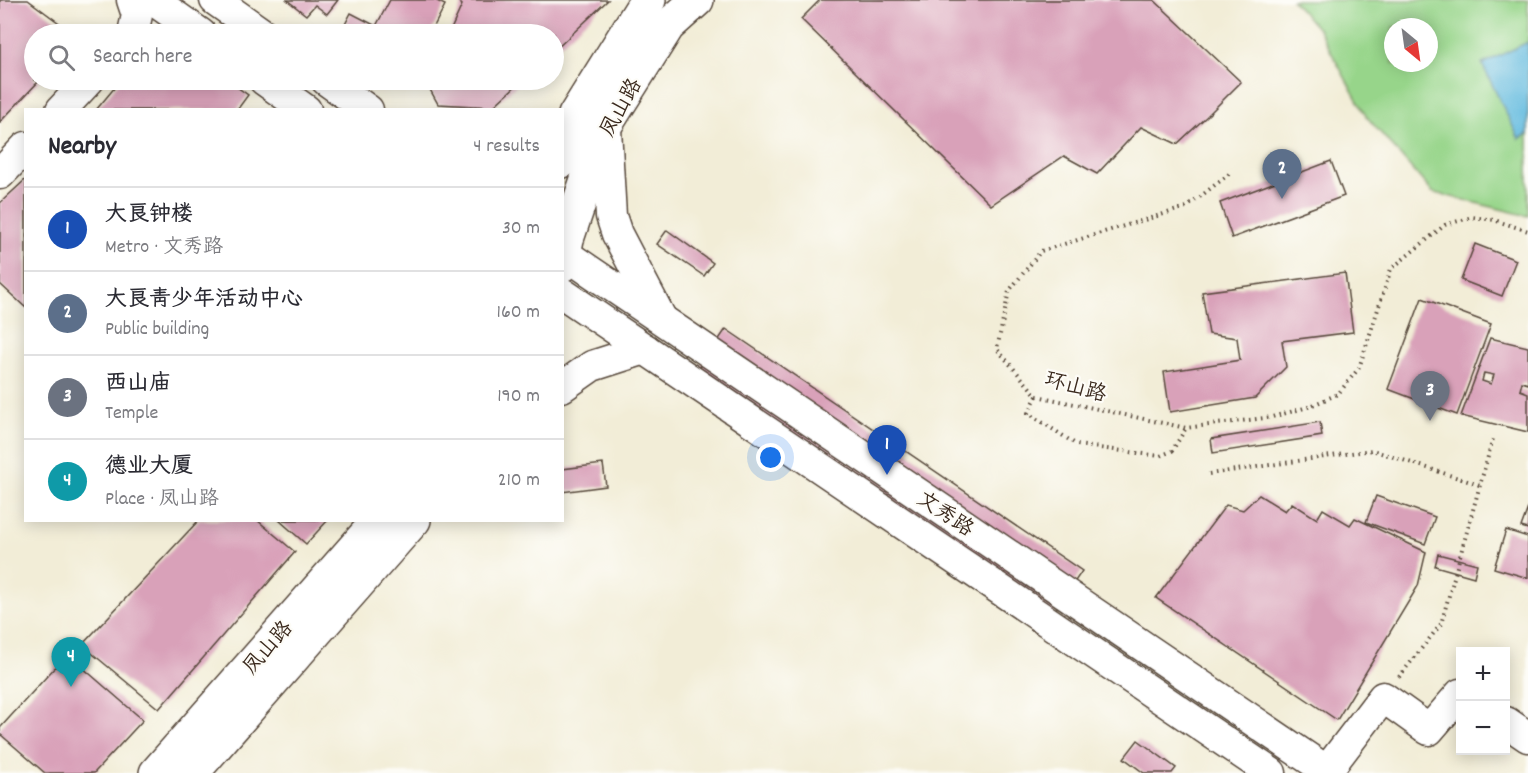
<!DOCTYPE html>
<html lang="en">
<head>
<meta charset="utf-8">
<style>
	:root { --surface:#fff; --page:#f2f2f3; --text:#2b2b33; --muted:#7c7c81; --line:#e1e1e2; --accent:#c8321e }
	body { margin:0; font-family:Dekko,"LXGW WenKai TC",sans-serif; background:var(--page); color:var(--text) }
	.controls { position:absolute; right:18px; bottom:18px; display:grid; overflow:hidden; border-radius:0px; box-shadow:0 3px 15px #0003 }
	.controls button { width:54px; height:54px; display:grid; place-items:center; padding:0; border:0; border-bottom:2px solid var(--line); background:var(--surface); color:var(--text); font:30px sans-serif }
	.compass { position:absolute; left:1384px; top:18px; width:54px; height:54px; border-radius:50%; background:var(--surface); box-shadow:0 3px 15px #0003; rotate:151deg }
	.you { position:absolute; left:771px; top:458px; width:21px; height:21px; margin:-15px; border:4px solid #fff; border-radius:50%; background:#1a73e8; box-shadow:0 0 0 9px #1a73e833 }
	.badge { display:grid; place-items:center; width:39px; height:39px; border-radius:50%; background:var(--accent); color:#fff; font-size:20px; font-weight:700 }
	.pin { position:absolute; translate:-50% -50px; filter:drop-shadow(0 2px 3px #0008) }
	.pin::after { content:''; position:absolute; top:32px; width:21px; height:18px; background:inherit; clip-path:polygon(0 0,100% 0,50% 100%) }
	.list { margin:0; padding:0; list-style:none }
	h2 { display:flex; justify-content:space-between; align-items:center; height:78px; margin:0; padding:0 24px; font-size:26px }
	h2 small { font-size:20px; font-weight:400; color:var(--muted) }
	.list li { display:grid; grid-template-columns:39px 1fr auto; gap:18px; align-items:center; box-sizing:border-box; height:84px; padding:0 24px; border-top:2px solid var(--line) }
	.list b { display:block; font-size:22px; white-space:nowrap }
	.list p { margin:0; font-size:20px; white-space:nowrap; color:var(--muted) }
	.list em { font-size:20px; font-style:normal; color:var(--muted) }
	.icon { flex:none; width:33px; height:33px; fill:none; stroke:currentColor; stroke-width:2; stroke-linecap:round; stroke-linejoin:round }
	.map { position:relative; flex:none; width:1528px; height:773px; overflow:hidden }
	.search { position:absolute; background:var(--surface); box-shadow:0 3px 15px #0003; left:24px; top:24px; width:540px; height:66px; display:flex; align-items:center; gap:15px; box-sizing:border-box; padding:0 21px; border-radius:33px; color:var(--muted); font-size:22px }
	.panel { position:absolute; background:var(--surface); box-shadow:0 3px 15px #0003; left:24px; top:108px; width:540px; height:414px; border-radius:0px }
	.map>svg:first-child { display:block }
	.green { fill:#97d58a; stroke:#698054; stroke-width:1.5; fill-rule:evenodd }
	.water { fill:#61badf; stroke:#4e727e; stroke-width:1.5 }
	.building { fill:#d9a1b9; fill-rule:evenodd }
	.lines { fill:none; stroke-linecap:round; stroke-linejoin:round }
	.minor-casing { stroke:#56473a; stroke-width:33 }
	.major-casing { stroke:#56473a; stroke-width:36 }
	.path { stroke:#56473a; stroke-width:4; stroke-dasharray:1.5 4.5; stroke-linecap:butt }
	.minor { stroke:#fff; stroke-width:30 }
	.major { stroke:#fff; stroke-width:33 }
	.labels { text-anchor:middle; stroke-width:4.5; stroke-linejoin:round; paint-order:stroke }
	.street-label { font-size:21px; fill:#3b2a1e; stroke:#fdfcf7 }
</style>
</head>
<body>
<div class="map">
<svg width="1528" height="773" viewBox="0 0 1528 773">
	<rect width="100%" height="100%" fill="#fdfcf7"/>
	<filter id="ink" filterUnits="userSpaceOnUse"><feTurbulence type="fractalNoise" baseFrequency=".0167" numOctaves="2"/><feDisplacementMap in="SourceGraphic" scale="12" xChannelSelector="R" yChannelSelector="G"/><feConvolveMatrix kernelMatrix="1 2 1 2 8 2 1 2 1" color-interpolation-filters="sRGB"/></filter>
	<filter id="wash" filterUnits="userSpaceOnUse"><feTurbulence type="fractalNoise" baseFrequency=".008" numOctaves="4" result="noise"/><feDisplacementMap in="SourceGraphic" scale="24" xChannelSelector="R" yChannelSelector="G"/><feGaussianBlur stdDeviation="1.35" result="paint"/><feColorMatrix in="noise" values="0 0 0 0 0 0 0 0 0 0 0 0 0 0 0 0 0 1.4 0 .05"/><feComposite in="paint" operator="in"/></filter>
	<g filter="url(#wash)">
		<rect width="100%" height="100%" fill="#f2edd7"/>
		<path class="green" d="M1292,0H1528V216L1432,192L1366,116L1319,30ZM1393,27H1429V63H1393Z"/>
		<path class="water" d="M1528,42V134L1519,139L1482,64Z"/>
		<g id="blocks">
			<g class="building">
				<path d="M0,0H28L74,34H34V80H40L0,122Z"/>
				<path d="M287,0H338L327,14L315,5L306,15Z"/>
				<path d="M390,0H435L445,5L430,34H340L351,13L376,26Z"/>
				<path d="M457,0H608L554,51V34H449L462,5Z"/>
				<path d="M820,0H1154L1241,82L1206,117L1177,144L1141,127L1097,174L1064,156L991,205L801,19Z"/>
				<path d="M121,80H227L248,95L237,110H96Z"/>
				<path d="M388,80H407L403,87Z"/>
				<path d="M429,80H522L493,107L438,104L427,84Z"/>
				<path d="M1331,161L1344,196L1232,238L1220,203Z"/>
				<path d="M26,179V308L0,284V203Z"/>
				<path d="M667,230L713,263L704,276L657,244Z"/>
				<path d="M1475,244L1516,260L1502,296L1461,280Z"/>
				<path d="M1345,273L1353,332L1282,341L1286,367L1255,398L1170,412L1164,372L1240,360L1237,338L1209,334L1202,292Z"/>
				<path d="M1422,298L1491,324L1457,415L1388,389Z"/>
				<path d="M726,329L1082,571L1048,621L692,379Z"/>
				<path d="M1490,338L1528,347V384L1522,382L1520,390L1528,393V432L1461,416ZM1484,373L1494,375L1491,384L1482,381Z"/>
				<path d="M1320,422L1322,436L1213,453L1211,439Z"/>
				<path d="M603,464L606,486L562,492V469Z"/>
				<path d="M1259,495L1285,511L1292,503L1317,519L1323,509L1350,525L1355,518L1426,552L1418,586L1337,720L1156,598L1226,505L1243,510Z"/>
				<path d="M1376,496L1435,517L1425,544L1366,522Z"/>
				<path d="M1528,508V529L1521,527Z"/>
				<path d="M199,520H257L295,552L159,709L82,645Z"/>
				<path d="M279,520H328L306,544Z"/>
				<path d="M1506,530L1528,537V578L1494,568Z"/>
				<path d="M1438,554L1477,564L1474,577L1435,566Z"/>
				<path d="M67,654L143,720L94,773H45L0,734V728Z"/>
				<path d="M1138,740L1176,768L1172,773H1144L1124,758Z"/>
			</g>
		</g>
	</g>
	<g filter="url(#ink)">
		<use href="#blocks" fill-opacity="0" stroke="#56473a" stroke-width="1.5"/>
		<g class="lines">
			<g class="minor-casing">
				<g id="minor">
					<path d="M132,0L137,15L133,33"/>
					<path d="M153,0L201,34"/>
					<path d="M215,0L263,34"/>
					<path d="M264,80L306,110"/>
					<path d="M326,80L368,110"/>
					<path d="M61,110L89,80"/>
					<path d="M606,129L611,216L617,234L661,318"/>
					<path d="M0,174L26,147"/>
					<path d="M562,252L1330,773"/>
					<path d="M562,293L1271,773"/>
					<path d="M562,387L592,366L645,349"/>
					<path d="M1506,722L1528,737"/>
					<path d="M1325,773L1383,697L1429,730L1460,694"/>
				</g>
			</g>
			<g class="major-casing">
				<g id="major">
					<path d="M562,161L575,115L643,6L649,0"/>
					<path d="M562,265L567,239L605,126L668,26L697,0"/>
					<path d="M156,773L379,520"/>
					<path d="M192,773L414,520"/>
				</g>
			</g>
			<g class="path">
				<path d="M1229,174L1187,207L1041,251L1009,291L997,349L1037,396L1186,428L1272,417L1308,407L1338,394L1359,368L1391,269L1445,225L1472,217L1494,220L1528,231"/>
				<path d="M1037,396L1028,413L1077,445L1160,456L1172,451L1186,428"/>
				<path d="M1209,474L1372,450L1480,485"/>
				<path d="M1399,677L1441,624L1494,435"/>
			</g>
			<use href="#minor" class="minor"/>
			<use href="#major" class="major"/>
		</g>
	</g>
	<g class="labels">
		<g class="street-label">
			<text transform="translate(620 107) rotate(-61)" y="7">凤山路</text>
			<text transform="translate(1076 386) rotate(15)" y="7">环山路</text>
			<text transform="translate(946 513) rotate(34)" y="7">文秀路</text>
			<text transform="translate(267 647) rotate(-49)" y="7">凤山路</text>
		</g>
	</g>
</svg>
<div class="controls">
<button>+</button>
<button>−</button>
</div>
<svg class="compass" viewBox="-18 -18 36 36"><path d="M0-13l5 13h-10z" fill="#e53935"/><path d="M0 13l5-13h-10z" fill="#7c7c81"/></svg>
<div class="you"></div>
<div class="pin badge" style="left:887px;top:475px;background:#1a4fb4">1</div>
<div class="pin badge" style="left:1282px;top:199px;background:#5c6f8a">2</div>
<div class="pin badge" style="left:1430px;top:421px;background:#6b7280">3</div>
<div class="pin badge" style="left:71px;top:687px;background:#0f9aa8">4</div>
<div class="search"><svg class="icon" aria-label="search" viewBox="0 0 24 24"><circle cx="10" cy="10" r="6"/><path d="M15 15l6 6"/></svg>Search here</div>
<section class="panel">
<h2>Nearby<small>4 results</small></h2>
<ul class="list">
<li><span class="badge" style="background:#1a4fb4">1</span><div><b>大良钟楼</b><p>Metro · 文秀路</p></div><em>30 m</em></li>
<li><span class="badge" style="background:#5c6f8a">2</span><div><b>大良青少年活动中心</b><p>Public building</p></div><em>160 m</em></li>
<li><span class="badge" style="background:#6b7280">3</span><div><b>西山庙</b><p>Temple</p></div><em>190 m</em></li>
<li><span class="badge" style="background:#0f9aa8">4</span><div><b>德业大厦</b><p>Place · 凤山路</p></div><em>210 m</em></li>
</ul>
</section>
</div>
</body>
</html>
